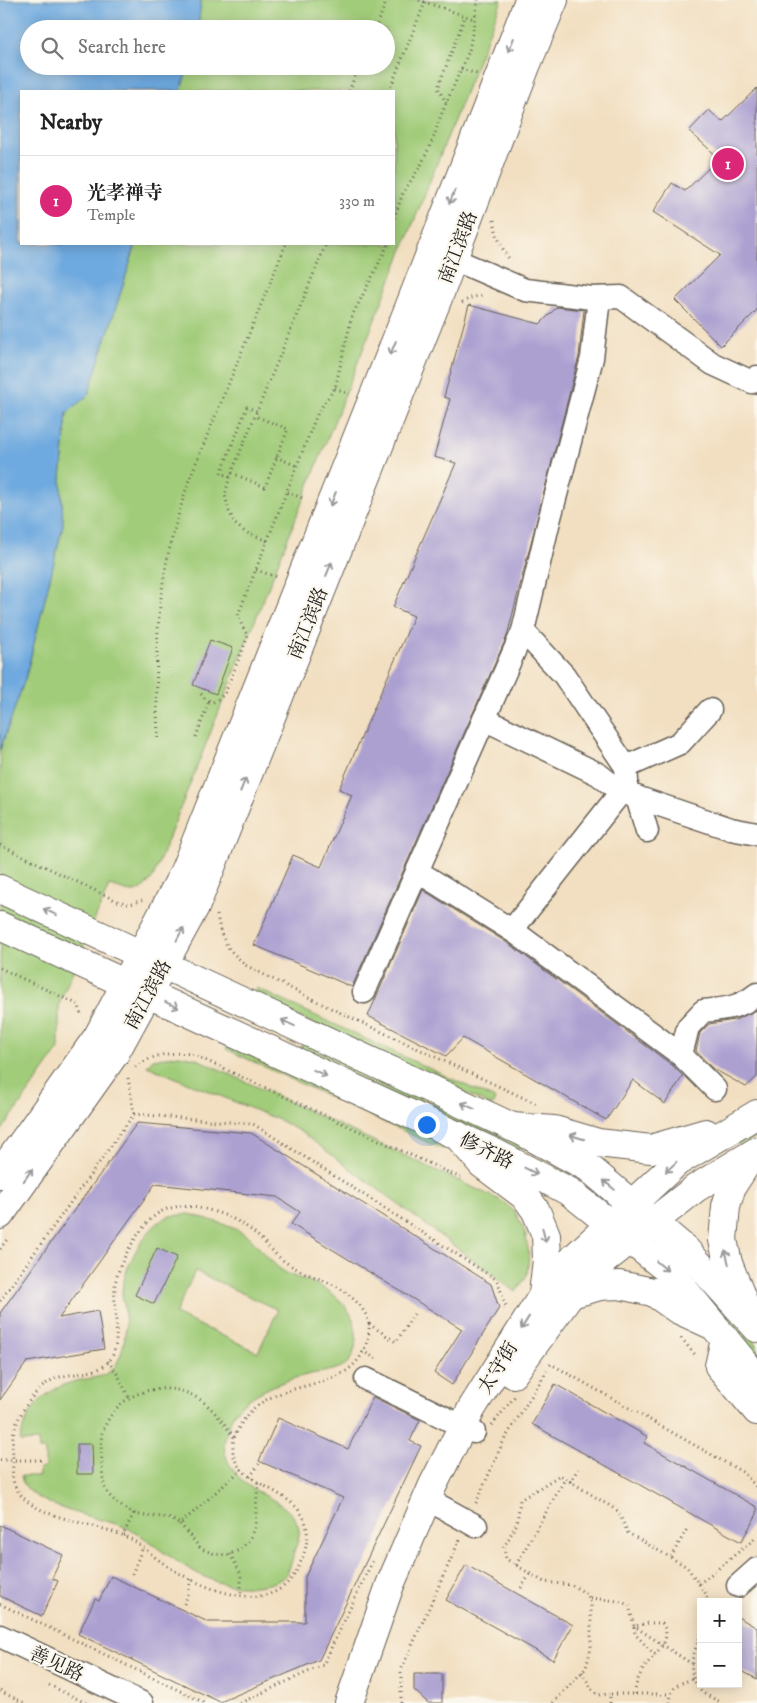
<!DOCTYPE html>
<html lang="en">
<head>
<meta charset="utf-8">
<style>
	:root { --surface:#fff; --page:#f2f2f2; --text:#222; --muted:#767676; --line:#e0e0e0; --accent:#db2777 }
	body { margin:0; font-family:"IM FELL DW Pica","Noto Serif SC",serif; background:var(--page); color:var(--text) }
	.controls { position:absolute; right:15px; bottom:15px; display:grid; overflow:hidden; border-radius:0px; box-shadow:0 2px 12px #0003 }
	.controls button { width:45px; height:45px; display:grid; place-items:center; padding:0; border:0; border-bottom:1px solid var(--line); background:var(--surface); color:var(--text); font:25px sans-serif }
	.you { position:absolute; left:426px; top:1124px; width:18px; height:18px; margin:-12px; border:4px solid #fff; border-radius:50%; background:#1a73e8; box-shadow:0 0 0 8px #1a73e833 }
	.badge { display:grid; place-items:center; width:32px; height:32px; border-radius:50%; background:var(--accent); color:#fff; font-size:16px; font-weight:700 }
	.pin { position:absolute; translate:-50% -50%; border:2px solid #fff; box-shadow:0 1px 5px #0006 }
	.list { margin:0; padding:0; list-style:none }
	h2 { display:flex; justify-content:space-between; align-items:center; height:65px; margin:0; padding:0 20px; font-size:21px }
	h2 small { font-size:16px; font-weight:400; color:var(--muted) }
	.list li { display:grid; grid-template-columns:32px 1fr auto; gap:15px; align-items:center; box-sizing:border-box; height:90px; padding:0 20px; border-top:1px solid var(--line) }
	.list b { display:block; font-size:19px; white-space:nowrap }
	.list p { margin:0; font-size:16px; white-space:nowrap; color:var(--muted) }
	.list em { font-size:16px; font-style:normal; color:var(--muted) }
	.icon { flex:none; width:28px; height:28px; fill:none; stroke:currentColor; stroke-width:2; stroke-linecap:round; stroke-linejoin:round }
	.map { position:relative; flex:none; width:757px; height:1703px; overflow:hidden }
	.search { position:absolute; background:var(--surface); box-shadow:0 2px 12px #0003; left:20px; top:20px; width:375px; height:55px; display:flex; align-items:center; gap:12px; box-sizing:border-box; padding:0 18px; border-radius:28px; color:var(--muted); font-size:19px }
	.panel { position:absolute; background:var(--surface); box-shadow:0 2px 12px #0003; left:20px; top:90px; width:375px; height:155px; border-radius:0px }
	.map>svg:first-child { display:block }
	.green { fill:#a1cc79; stroke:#5e744a; fill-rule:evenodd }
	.water { fill:#6ea9df; stroke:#45627e }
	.building { fill:#aca0d1 }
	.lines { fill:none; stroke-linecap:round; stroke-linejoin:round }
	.minor-casing { stroke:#676056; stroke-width:25 }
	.tertiary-casing { stroke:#676056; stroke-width:30 }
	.secondary-casing { stroke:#676056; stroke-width:30 }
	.path { stroke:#676056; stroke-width:3; stroke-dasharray:1 4; stroke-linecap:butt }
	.minor { stroke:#fff; stroke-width:22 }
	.tertiary { stroke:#fff; stroke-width:28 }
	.secondary { stroke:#fff; stroke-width:28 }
	.oneway { stroke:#999 }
	.labels { text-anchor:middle; stroke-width:4.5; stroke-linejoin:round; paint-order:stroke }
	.street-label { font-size:19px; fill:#1c1c1c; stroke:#fbf7ec }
</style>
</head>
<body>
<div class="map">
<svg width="757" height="1703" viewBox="0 0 757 1703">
	<rect width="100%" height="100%" fill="#fbf7ec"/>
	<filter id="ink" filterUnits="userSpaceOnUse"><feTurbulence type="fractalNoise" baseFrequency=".02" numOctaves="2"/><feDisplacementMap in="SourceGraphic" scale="10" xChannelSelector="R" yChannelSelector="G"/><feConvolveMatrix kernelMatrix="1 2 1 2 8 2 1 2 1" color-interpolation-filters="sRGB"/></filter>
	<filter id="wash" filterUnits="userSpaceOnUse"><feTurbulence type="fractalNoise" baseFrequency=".0096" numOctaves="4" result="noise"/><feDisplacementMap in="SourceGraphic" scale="20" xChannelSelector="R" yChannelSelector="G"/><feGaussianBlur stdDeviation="1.12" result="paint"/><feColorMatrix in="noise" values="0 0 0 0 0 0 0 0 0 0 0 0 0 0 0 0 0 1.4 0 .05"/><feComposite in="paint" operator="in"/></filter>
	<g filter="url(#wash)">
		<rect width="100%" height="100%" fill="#f2dfc1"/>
		<g class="green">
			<path d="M201,0H502L153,877C136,899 133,892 109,886L59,1004V1049L0,1133V750L26,676L63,525L61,479L67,413L88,395L136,244H394V91H181L188,66H386V29H198Z"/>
			<path d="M256,988L495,1099L492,1106L252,995Z"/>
			<path d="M229,1042L445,1142L442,1149L226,1049Z"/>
			<path d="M303,1043L522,1144L518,1153L299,1052Z"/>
			<path d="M179,1055L195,1058L502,1201L515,1212L525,1232L529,1254L527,1275L516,1292L301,1132L279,1120L147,1066L153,1059Z"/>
			<path d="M757,1127V1138L740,1147L735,1138Z"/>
			<path d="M189,1214C207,1219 236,1226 250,1238C262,1250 273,1266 288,1274C296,1278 305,1279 313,1283C336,1293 357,1311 356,1338C356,1347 353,1359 345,1365C335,1371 322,1372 311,1374C287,1379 249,1393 234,1413C232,1416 231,1421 229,1425C225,1437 222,1447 227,1459C231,1468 238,1477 245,1483C261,1496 298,1507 299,1531C300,1537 296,1546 294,1552C292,1561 289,1574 281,1579C267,1588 241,1587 225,1584C202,1579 178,1562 159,1549C147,1540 137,1531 122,1526C97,1517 25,1506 21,1476H39V1469L45,1468V1450H39L38,1441L20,1442C25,1410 45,1389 76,1381C92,1377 110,1379 118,1361C126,1344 127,1324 124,1305C124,1301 122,1298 122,1294C122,1270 146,1224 170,1216C176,1215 183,1215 189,1214ZM195,1271L278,1310L258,1352L175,1314Z"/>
			<path d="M713,1291L757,1344V1359L705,1297Z"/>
		</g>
		<path class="water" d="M0,0H201L198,29H29V66H188L181,91H21V244H136L88,395L67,413L61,479L63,525L26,676L0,750Z"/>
		<g id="blocks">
			<g class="building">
				<path d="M757,88V310L721,346L675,300L720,255L653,212L672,183L685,191L719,158L689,131L709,110L722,122Z"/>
				<path d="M469,305L540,324L557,307L584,310L579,356L507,636L352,987L254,945L293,855L321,867L352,795L339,789L414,616L393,607L456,463L434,457L450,399L444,397Z"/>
				<path d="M210,640L233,648L216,694L193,685Z"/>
				<path d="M423,890L509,944L672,1065L683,1076L665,1104L633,1080L606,1120L463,1038L446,1056L368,1016Z"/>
				<path d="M757,1010V1077L746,1087L712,1068L696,1051L700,1033L709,1024L735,1020Z"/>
				<path d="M137,1123L251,1133L491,1284L499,1308L452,1385L434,1373L462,1329L291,1224L300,1212L277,1197L155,1184L59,1318L98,1311L104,1349L27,1362L0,1400V1313Z"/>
				<path d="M157,1248L177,1257L154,1304L135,1295Z"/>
				<path d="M555,1384L648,1437L644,1443L757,1507V1514L741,1542L532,1424Z"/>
				<path d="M373,1397L420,1420L410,1441L421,1446L319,1660L220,1702L78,1634L95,1599L99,1601L111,1576L208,1622H305V1577L343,1498L259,1461L278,1418L348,1449Z"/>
				<path d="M77,1444H92L93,1474H77Z"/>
				<path d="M0,1525L63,1555L52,1578L58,1581L42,1616L0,1596Z"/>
				<path d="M466,1565L573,1625L553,1660L446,1600Z"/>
				<path d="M738,1617L757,1628V1679L738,1669Z"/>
				<path d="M414,1674H442V1703H428L414,1690Z"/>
			</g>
		</g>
	</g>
	<g filter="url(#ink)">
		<use href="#blocks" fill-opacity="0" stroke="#676056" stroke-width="1"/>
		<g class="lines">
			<g class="minor-casing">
				<g id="minor">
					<path d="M437,252L525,290L592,298L621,297L713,364L752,382L757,377"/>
					<path d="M484,719L598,774L621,792L731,829L757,834"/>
					<path d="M626,767L680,743L710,710"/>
					<path d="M637,797L647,831"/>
					<path d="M417,871L516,933L681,1055L715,1089"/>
					<path d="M512,930L621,792L627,781L626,767L564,675L523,631"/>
					<path d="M364,992L523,631L548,525L592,358L599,298"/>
					<path d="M681,1055L688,1027L703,1011C724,1009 740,1008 757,994"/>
					<path d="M366,1379L474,1432"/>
					<path d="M427,1499L476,1526"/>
					<path d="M738,1586L757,1569"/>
					<path d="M0,1636L142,1703"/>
				</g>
			</g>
			<g class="tertiary-casing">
				<g id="tertiary">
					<path d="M512,1127L554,1130L598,1143L651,1149L706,1133"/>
					<path d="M457,1135L482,1164L526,1197L536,1211L546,1235L547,1260L543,1294"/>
					<path d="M571,1294L600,1286L619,1285L653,1292L677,1309L714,1326"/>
					<path d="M750,1319L728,1263L723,1240L726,1206L732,1186L751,1157"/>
					<path d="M725,1339L719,1366L757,1411"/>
					<path d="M513,1374L571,1294L597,1266L696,1188L757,1151"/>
					<path d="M349,1703L390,1585L433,1485L472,1408L543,1295L551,1282L574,1258L677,1162L757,1114"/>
				</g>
			</g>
			<g class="secondary-casing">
				<g id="secondary">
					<path d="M0,889L521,1131L589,1168L686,1250L757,1328"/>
					<path d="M0,926L495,1153L570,1192L668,1270L757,1378"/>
					<path d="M0,1174L98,1036L183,874L412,300L529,0"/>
					<path d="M0,1215L114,1055L196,905L440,293L526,66L554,0"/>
				</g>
			</g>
			<g class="path">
				<path d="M419,0L474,19"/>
				<path d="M375,29L387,0"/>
				<path d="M461,69L477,74"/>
				<path d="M349,91L359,66"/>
				<path d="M389,91L426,0"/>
				<path d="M446,103L438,88L465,16"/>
				<path d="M394,218L403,193L421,165L433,139L441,115L469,51L478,0"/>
				<path d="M494,220C496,235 501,248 510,260"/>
				<path d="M462,303L470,298L484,295"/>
				<path d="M335,388L349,394"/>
				<path d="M276,457L297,466"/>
				<path d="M232,473L265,487L288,429L255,416"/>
				<path d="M230,477L221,473L247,407L257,411"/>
				<path d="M287,492L305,499"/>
				<path d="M267,541L245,532L235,524L229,511L225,495L229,479L326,244"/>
				<path d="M256,570L277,577"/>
				<path d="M201,694L205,699L213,702L220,698L225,693L248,636L242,626L238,615L318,412L335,388L352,316L377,267L388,244"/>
				<path d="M196,737L209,701"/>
				<path d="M158,738C156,684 155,630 164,577C169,544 179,512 189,480L286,244"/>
				<path d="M0,845L117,901L131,904L142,900"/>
				<path d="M217,915L221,934L229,949L245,965L326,1006L539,1105"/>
				<path d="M0,968L79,1005L81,1016"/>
				<path d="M135,1067C155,1054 169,1052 192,1054L463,1179"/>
				<path d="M128,1078L134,1114"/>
				<path d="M180,1206C207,1207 236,1216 257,1235C268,1245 276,1257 290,1265C316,1281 339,1280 361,1307C368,1317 371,1325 368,1337C355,1399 281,1372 246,1417C241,1423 236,1431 234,1439C220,1498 337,1480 300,1564C294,1578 283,1590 269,1594C236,1604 186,1580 160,1561C153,1556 147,1550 140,1545C107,1519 25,1525 13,1480C12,1474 13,1467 13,1461C13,1452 12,1443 13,1435C17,1415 35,1388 54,1379C72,1371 101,1377 112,1357C121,1339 113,1306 115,1286C117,1265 139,1227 156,1215C163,1209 171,1208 180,1206Z"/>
				<path d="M0,1249L8,1238"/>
				<path d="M0,1301L134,1114L253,1124L497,1280L506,1306L504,1309"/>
				<path d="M369,1324L396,1342L414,1314"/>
				<path d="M681,1338L697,1357"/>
				<path d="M362,1351L377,1359"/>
				<path d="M108,1361L118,1375L129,1398"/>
				<path d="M550,1365L551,1364L744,1473L757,1488"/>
				<path d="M492,1425L515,1396"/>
				<path d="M234,1437C223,1422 211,1405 194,1396C163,1380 121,1391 106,1424C105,1427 102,1431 102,1434C100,1444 102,1455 102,1465C103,1476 102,1489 111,1497C118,1505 130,1513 140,1515C156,1519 164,1513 180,1524L242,1469"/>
				<path d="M0,1460H41"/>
				<path d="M250,1477L259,1464"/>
				<path d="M570,1482L578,1469"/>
				<path d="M476,1503L504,1440L547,1371"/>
				<path d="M180,1524L201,1549L215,1554L228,1555L241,1549L250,1539L255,1526L258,1482"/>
				<path d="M125,1535H123L134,1513"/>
				<path d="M230,1554L241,1574V1595"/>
				<path d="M671,1557L687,1529"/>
				<path d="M516,1565L565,1479"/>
				<path d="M132,1574L143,1547"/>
				<path d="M699,1584L757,1537"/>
				<path d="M521,1588L530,1574"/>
				<path d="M590,1598L618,1601L629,1605L634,1626L692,1664"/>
				<path d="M0,1604L205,1703"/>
				<path d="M184,1604L188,1595L191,1579"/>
				<path d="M701,1634C693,1654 685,1672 701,1691C706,1696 716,1699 722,1703"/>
				<path d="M582,1672L591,1688L598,1695L610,1694"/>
				<path d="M49,1685L86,1703"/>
				<path d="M0,1691L24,1703"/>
				<path d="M635,1694C635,1674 651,1660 663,1645C667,1637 667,1630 662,1623H649L634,1626L635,1634L655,1655"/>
				<path d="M240,1703L323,1665L374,1558"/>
				<path d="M401,1703V1670L460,1539"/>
				<path d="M553,1703L586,1668L591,1648V1603L587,1594L572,1585L544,1582L506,1559L504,1547L517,1523L520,1500L560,1475L618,1511L628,1533L687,1567L706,1594L707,1602"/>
				<path d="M610,1703V1694H671"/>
				<path d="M670,1703C671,1685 678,1684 693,1679"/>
			</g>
			<use href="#minor" class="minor"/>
			<use href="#tertiary" class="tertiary"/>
			<use href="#secondary" class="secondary"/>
		</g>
		<defs><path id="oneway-shaft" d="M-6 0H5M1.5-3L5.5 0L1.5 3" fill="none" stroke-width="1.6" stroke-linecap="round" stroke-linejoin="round" transform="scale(1.25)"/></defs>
		<g class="oneway">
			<use href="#oneway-shaft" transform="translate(511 45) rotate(112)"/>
			<use href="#oneway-shaft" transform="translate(452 197) rotate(111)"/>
			<use href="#oneway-shaft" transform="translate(393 348) rotate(112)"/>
			<use href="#oneway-shaft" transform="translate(333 499) rotate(112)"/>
			<use href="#oneway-shaft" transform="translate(329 569) rotate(-68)"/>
			<use href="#oneway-shaft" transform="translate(243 785) rotate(-68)"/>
			<use href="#oneway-shaft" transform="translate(50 912) rotate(-155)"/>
			<use href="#oneway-shaft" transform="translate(180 934) rotate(-62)"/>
			<use href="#oneway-shaft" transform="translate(172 1005) rotate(25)"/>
			<use href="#oneway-shaft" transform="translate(288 1023) rotate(-155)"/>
			<use href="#oneway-shaft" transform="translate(320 1073) rotate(25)"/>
			<use href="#oneway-shaft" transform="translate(468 1106) rotate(-155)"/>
			<use href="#oneway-shaft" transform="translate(577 1137) rotate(-163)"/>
			<use href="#oneway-shaft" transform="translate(671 1167) rotate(137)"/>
			<use href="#oneway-shaft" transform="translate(531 1171) rotate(27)"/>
			<use href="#oneway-shaft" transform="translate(28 1175) rotate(-55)"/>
			<use href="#oneway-shaft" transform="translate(609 1185) rotate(-140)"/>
			<use href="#oneway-shaft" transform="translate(544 1235) rotate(77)"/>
			<use href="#oneway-shaft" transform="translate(727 1257) rotate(-104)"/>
			<use href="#oneway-shaft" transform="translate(662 1266) rotate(40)"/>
			<use href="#oneway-shaft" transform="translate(525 1323) rotate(122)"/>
		</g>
	</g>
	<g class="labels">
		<g class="street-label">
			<text transform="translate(457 247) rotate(-69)" y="7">南江滨路</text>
			<text transform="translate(307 623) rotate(-68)" y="7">南江滨路</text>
			<text transform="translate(147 994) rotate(-61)" y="7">南江滨路</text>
			<text transform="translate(487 1150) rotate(26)" y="7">修齐路</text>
			<text transform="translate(497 1367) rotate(-58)" y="7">太守街</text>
			<text transform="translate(57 1663) rotate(25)" y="7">善见路</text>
		</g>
	</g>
</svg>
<div class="controls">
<button>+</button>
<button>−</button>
</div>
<div class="you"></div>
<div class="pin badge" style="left:728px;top:164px">1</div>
<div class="search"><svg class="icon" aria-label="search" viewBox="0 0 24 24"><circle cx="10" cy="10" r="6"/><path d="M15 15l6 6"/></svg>Search here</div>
<section class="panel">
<h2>Nearby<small></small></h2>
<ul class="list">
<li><span class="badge">1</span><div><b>光孝禅寺</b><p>Temple</p></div><em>330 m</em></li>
</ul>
</section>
</div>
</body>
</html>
